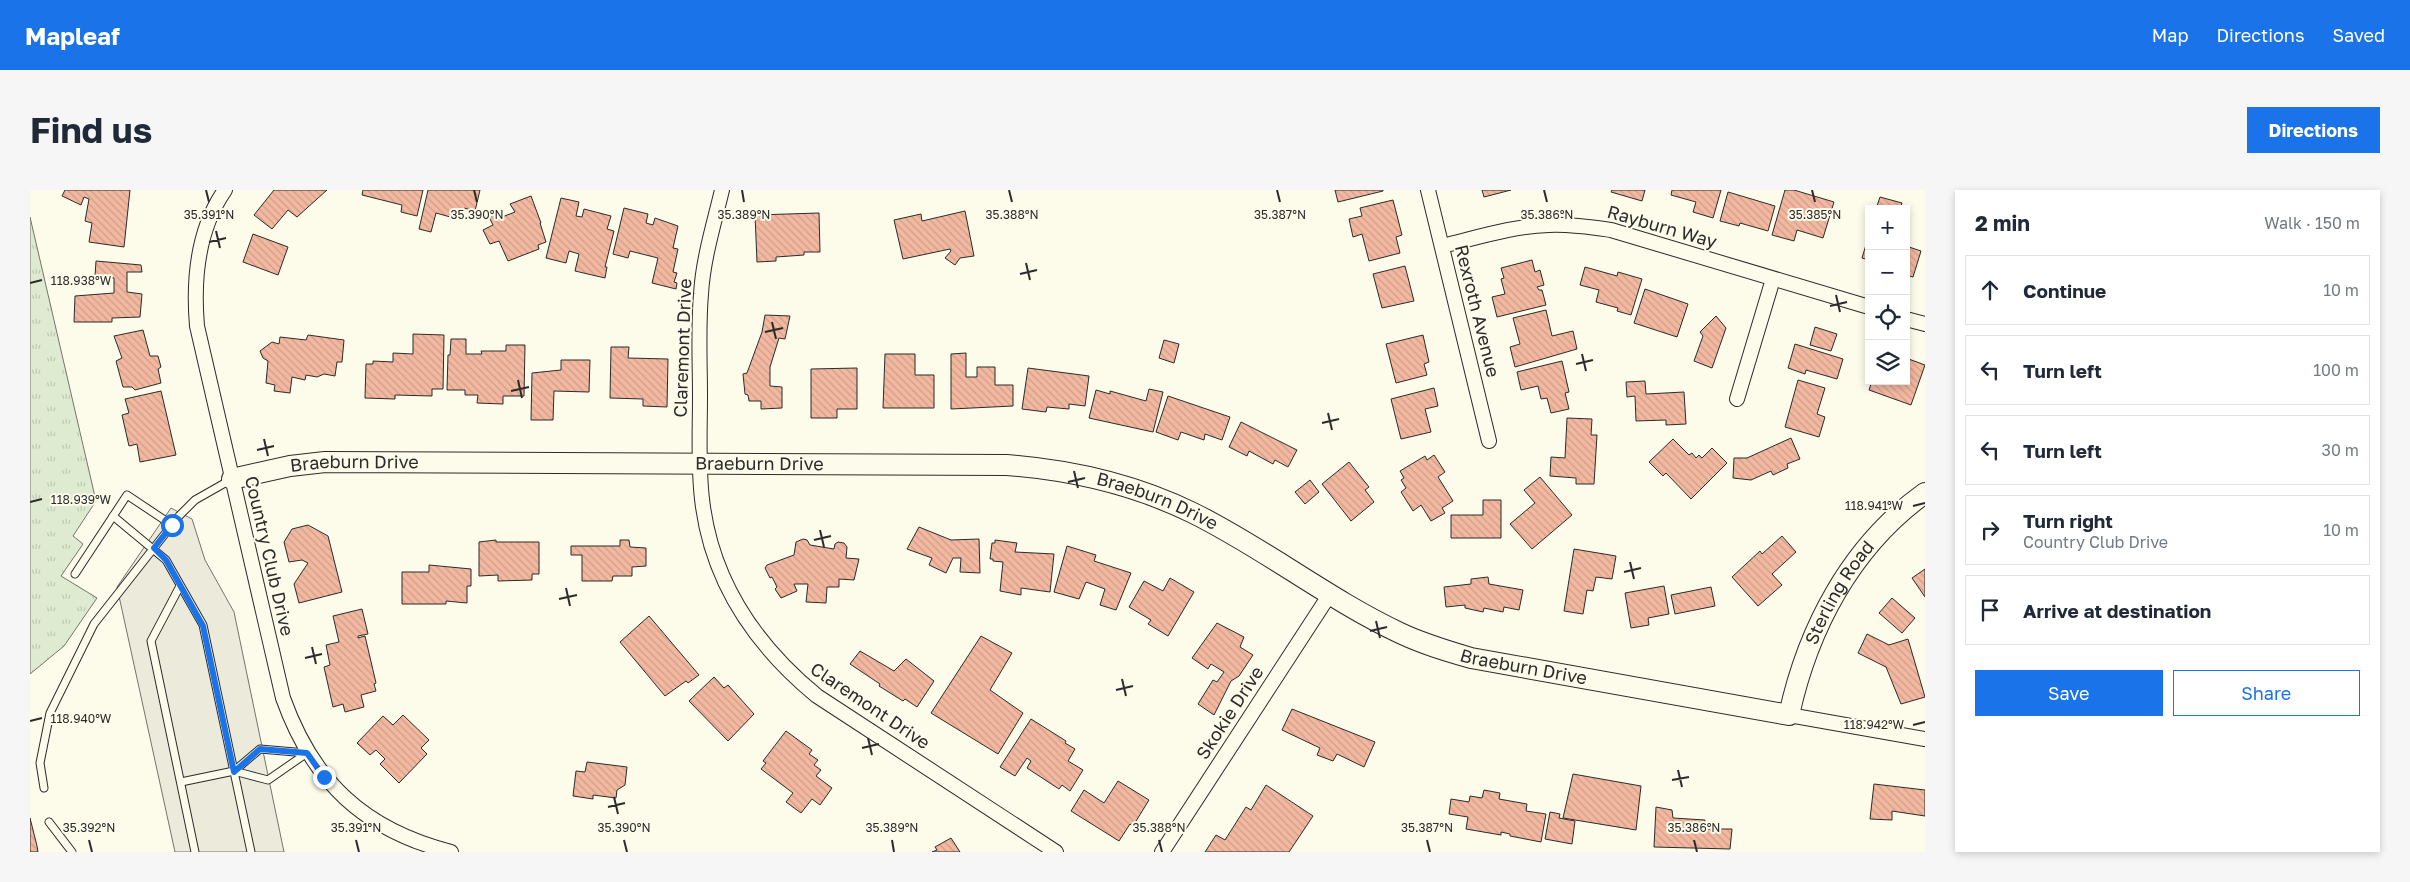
<!DOCTYPE html>
<html lang="en">
<head>
<meta charset="utf-8">
<style>
	:root { --surface:#fff; --page:#f6f6f7; --text:#1f2937; --muted:#747a83; --line:#e0e1e3; --accent:#1a73e8 }
	body { margin:0; font-family:"Golos Text",sans-serif; background:var(--page); color:var(--text) }
	.controls { position:absolute; right:15px; top:15px; display:grid; overflow:hidden; border-radius:0px; box-shadow:0 2px 8px #0003 }
	.controls button { width:45px; height:45px; display:grid; place-items:center; padding:0; border:0; border-bottom:1px solid var(--line); background:var(--surface); color:var(--text); font:25px sans-serif }
	.stop { position:absolute; width:15px; height:15px; margin:-11px; border:4px solid #1a73e8; border-radius:50%; background:#fff }
	.stop.end { background:#1a73e8; border-color:#fff; box-shadow:0 1px 5px #0008 }
	.list { margin:0; padding:0; list-style:none }
	h2 { display:flex; justify-content:space-between; align-items:center; height:65px; margin:0; padding:0 20px; font-size:21px }
	h2 small { font-size:16px; font-weight:400; color:var(--muted) }
	.list li { display:grid; grid-template-columns:32px 1fr auto; gap:15px; align-items:center; box-sizing:border-box; height:70px; margin:0 10px 10px; padding:0 10px; border:1px solid var(--line); border-radius:0px }
	.list b { display:block; font-size:19px; white-space:nowrap }
	.list p { margin:0; font-size:16px; white-space:nowrap; color:var(--muted) }
	.list em { font-size:16px; font-style:normal; color:var(--muted) }
	.actions { display:flex; gap:10px; padding:15px 20px }
	.actions a { flex:1; padding:11px 0; border:1px solid var(--accent); border-radius:0px; text-align:center; font-size:18px; color:var(--accent) }
	.actions .main { background:var(--accent); color:#fff }
	.icon { flex:none; width:28px; height:28px; fill:none; stroke:currentColor; stroke-width:2; stroke-linecap:round; stroke-linejoin:round }
	.map { position:relative; flex:none; width:1895px; height:662px; overflow:hidden; border-radius:0px }
	header { display:flex; align-items:center; gap:30px; box-sizing:border-box; height:70px; padding:0 25px; background:var(--accent); color:#fff }
	header strong { font-size:24px }
	nav { display:flex; gap:28px; margin-inline-start:auto; font-size:18px }
	.intro { display:flex; align-items:center; justify-content:space-between; box-sizing:border-box; height:120px; padding:0 30px }
	h1 { margin:0; font-size:35px }
	.button { padding:12px 22px; border-radius:0px; background:var(--accent); color:#fff; font-size:18px; font-weight:700 }
	main { display:flex; gap:30px; padding:0 30px }
	aside { flex:1; background:var(--surface); border-radius:0px; box-shadow:0 2px 8px #0003 }
	.map>svg:first-child { display:block }
	.grass { fill:url(#grass-tufts); stroke:#74746e }
	.parking { fill:#eceadb; stroke:#74746e }
	.building { fill:url(#building-back-hatch); stroke:#2b2b2b }
	.lines { fill:none; stroke-linecap:round; stroke-linejoin:round }
	.lane-casing { stroke:#2b2b2b; stroke-width:9 }
	.street-casing { stroke:#2b2b2b; stroke-width:16 }
	.secondary-casing { stroke:#2b2b2b; stroke-width:22 }
	.lane { stroke:#fdfbea; stroke-width:7 }
	.street { stroke:#fdfbea; stroke-width:14 }
	.secondary { stroke:#fdfbea; stroke-width:20 }
	.route { stroke:#1a73e8; stroke-width:6 }
	.ticks { fill:none; stroke:#2b2b2b; stroke-width:2 }
	.labels { text-anchor:middle; stroke-width:4; stroke-linejoin:round; paint-order:stroke }
	.street-label { font-size:18px; fill:#2b2b2b; stroke:#fdfbea }
	.ticks-label { font-size:12px; text-anchor:middle; fill:#2b2b2b; stroke:#fdfbea; stroke-width:4; stroke-linejoin:round; paint-order:stroke }
</style>
</head>
<body>
<header>
<strong>Mapleaf</strong>
<nav><a>Map</a><a>Directions</a><a>Saved</a></nav>
</header>
<div class="intro"><h1>Find us</h1><a class="button">Directions</a></div>
<main>
<div class="map">
<svg width="1895" height="662" viewBox="0 0 1895 662">
	<defs>
		<pattern id="grass-tufts" width="24" height="20" patternUnits="userSpaceOnUse" patternTransform="scale(1.25)"><rect width="24" height="20" fill="#deebd1"/><path d="M3 7l-1-3M5 7V3M7 7l1-3M15 17l-1-3M17 17v-4M19 17l1-3" fill="none" stroke="#bfcab4"/></pattern>
		<pattern id="building-back-hatch" width="6" height="6" patternUnits="userSpaceOnUse" patternTransform="scale(1.25)"><rect width="6" height="6" fill="#f2b8a0"/><path d="M-1 5l2 2M0 0l6 6M5-1l2 2" fill="none" stroke="#d09e8a"/></pattern>
	</defs>
	<rect width="100%" height="100%" fill="#fdfbea"/>
	<path class="grass" d="M0,27L66,311L43,346L53,354L31,386L67,408L34,456L0,484Z"/>
	<path class="parking" d="M141,318L162,329L175,370L204,422L254,662H145L87,397Z"/>
	<g class="building">
		<path d="M35,0H100L94,57L59,52L62,33L55,31L59,9L54,7L51,15L32,6Z"/>
		<path d="M244,0H297L267,27L258,20L242,39L224,25Z"/>
		<path d="M333,0H393L387,26L371,22L372,15L332,5Z"/>
		<path d="M398,0H450L445,21L434,18L431,30L406,23L401,42L389,39Z"/>
		<path d="M1305,0H1353V1L1308,12Z"/>
		<path d="M1452,0H1481L1454,7Z"/>
		<path d="M1582,0H1615L1612,11L1581,2Z"/>
		<path d="M1642,0H1691L1683,28L1663,22L1666,12L1641,5Z"/>
		<path d="M1755,0H1764L1804,12L1793,48L1767,40L1764,51L1742,45Z"/>
		<path d="M1698,2L1745,16L1738,41L1710,33L1709,36L1690,31Z"/>
		<path d="M501,6L511,33H510L516,52L508,55L509,59L478,71L469,51L460,54L453,40L463,35L458,25L469,21L472,27L485,22L480,14Z"/>
		<path d="M1850,7L1872,13L1870,19H1846Z"/>
		<path d="M531,8L549,12L546,26L552,27L554,19L581,26L577,39L584,41L575,77H577L575,88L545,81L549,64L539,61L536,73L516,68Z"/>
		<path d="M1363,10L1372,45L1366,47L1370,63L1339,71L1332,44L1323,47L1319,29L1332,26L1330,18Z"/>
		<path d="M594,18L618,24L616,33L623,35L625,28L648,36L643,58L648,59L643,82L647,83L644,92L647,93L646,99L622,93L628,68L600,61L598,68L583,64Z"/>
		<path d="M935,21L944,66L930,68L925,75L915,68L921,61L920,59L873,69L864,30L891,24L892,31Z"/>
		<path d="M789,23L790,62H774V65L746,67V71L727,72L725,25Z"/>
		<path d="M223,44L258,57L248,85L213,72Z"/>
		<path d="M1839,45V70L1832,68Z"/>
		<path d="M1876,56L1891,61L1883,87L1876,85Z"/>
		<path d="M1502,70L1505,82L1510,80L1514,95L1507,97L1509,100H1512L1516,115L1467,127L1462,107L1475,104L1471,89L1474,88L1471,78Z"/>
		<path d="M66,71L111,75L112,82H97V102L112,104L110,127L82,128V132H44L45,106L84,103V88L65,86Z"/>
		<path d="M1375,76L1384,111L1352,118L1343,84Z"/>
		<path d="M1555,77L1587,86L1588,82L1612,89L1601,125L1587,121L1588,118L1566,112L1569,100L1550,95Z"/>
		<path d="M1615,99L1658,114L1647,147L1604,133Z"/>
		<path d="M1516,120L1522,146L1543,141L1547,159L1485,177L1480,157L1490,154L1483,128Z"/>
		<path d="M735,125L760,126L755,149L749,148L740,177V196L752,197V218L731,219V211H719L718,205L715,204L713,184L717,183L732,142Z"/>
		<path d="M1686,126L1696,138L1682,178L1664,171L1673,146L1670,142Z"/>
		<path d="M1785,137L1807,144L1801,161L1780,155Z"/>
		<path d="M113,140L120,166H128L131,177L128,179L131,193L105,200L102,197H93L86,171L92,168L84,146Z"/>
		<path d="M383,144L414,145L413,199H402V206L365,205V209L335,208L336,174H343V171L363,172V163L383,164Z"/>
		<path d="M278,145L314,150L312,172H307L305,186L294,184L287,187L276,185L275,190L262,187L260,203L244,201L245,195L236,193L238,171L233,168L230,161L242,152L249,154L250,147L276,150Z"/>
		<path d="M1393,145L1399,172L1394,174L1397,185L1366,193L1356,154Z"/>
		<path d="M421,149H436V164H452L451,161H476V155H495L494,206H473V214L447,213L448,205H435V200H417L418,165H420Z"/>
		<path d="M1134,150L1149,154L1144,173L1129,168Z"/>
		<path d="M1765,154L1813,169L1807,189L1776,180L1775,184L1758,178Z"/>
		<path d="M581,157H599L598,168L638,169L637,217L613,216V209L580,208Z"/>
		<path d="M936,163V187H947V177H965V195H983V216L921,219V164Z"/>
		<path d="M855,164H885V185H904V218H853Z"/>
		<path d="M1876,168L1895,175L1881,215L1839,200L1842,191H1876Z"/>
		<path d="M531,170H560L559,202L524,201L523,230H501L502,183L531,180Z"/>
		<path d="M1532,171L1539,202L1535,203L1539,219L1521,223L1517,208L1511,209L1508,196L1491,200L1487,182Z"/>
		<path d="M827,178V219H807V228H781V179Z"/>
		<path d="M998,178L1059,186L1055,216L1039,214V219L1017,217L1016,222L992,219Z"/>
		<path d="M1768,190L1795,198L1787,224L1795,227L1789,247L1755,237Z"/>
		<path d="M1615,191L1616,204L1654,202L1656,234L1636,235V230L1606,231L1605,206L1597,207L1596,192Z"/>
		<path d="M1404,198L1408,216L1395,219L1401,242L1371,249L1361,209Z"/>
		<path d="M1119,199L1133,202L1123,242L1059,228L1066,200L1080,204V201L1116,211Z"/>
		<path d="M131,201L146,265L110,272L107,254L99,256L92,225L99,223L95,209Z"/>
		<path d="M1138,206L1200,227L1192,250L1175,244L1174,250L1151,242L1148,250L1126,242Z"/>
		<path d="M1537,228L1562,229L1561,245H1567L1564,294H1546V288L1520,286L1521,267L1535,268Z"/>
		<path d="M1211,232L1267,260L1258,277L1245,270L1243,274L1219,261L1217,266L1199,257Z"/>
		<path d="M1761,248L1770,269L1757,274L1758,278L1743,285L1741,281L1721,290L1703,288L1704,268H1717Z"/>
		<path d="M1643,249L1659,265L1662,263L1666,268L1669,265L1672,268L1682,258L1697,273L1661,309L1636,283L1633,286L1619,272Z"/>
		<path d="M1404,265L1415,282L1408,287L1423,311L1412,318L1415,323L1401,331L1391,315L1383,321L1371,302L1376,298L1371,290L1374,288L1370,281L1395,266L1397,270Z"/>
		<path d="M1319,272L1339,297L1335,300L1344,312L1321,331L1292,294Z"/>
		<path d="M1510,287L1542,325L1502,359L1480,334L1505,313L1494,300Z"/>
		<path d="M1280,290L1289,302L1275,314L1265,302Z"/>
		<path d="M1453,310H1471V348H1421V325H1453Z"/>
		<path d="M278,335L298,346L312,402L269,413L264,394L278,373L272,370L259,372L254,352L262,339Z"/>
		<path d="M889,337L921,350L949,349L950,383L930,382L931,368H923L916,383L899,375L902,368L877,359Z"/>
		<path d="M1752,346L1766,362L1742,384L1752,395L1728,416L1702,387L1730,361L1732,364Z"/>
		<path d="M773,349L777,350L780,355L804,359L805,354L808,352L814,353L817,357L816,368L829,369L824,390L809,389V397H797L796,413L776,412L778,394H764L767,401L751,408L745,399L747,397L742,387L740,388L735,378L737,375L764,365L766,352Z"/>
		<path d="M466,350V352H509V384H502V390L468,391V385L449,386V352Z"/>
		<path d="M590,350H599L600,357L616,358V376L602,377V386H583L582,391H552V365H541V356H590Z"/>
		<path d="M965,350L987,353L985,362L1024,364L1020,402L991,398V405L970,401L973,372L963,371V369H960L962,353H965Z"/>
		<path d="M1037,356L1066,365L1064,371L1101,383L1086,420L1070,415L1075,399L1056,392L1049,409L1024,402Z"/>
		<path d="M1544,359L1586,366L1582,389L1566,387L1563,401L1557,400L1553,424L1534,421Z"/>
		<path d="M399,375L441,379V396H437V413L416,411V414H372V382H399Z"/>
		<path d="M1895,379V407L1882,388Z"/>
		<path d="M1458,387L1459,394L1493,400L1489,420L1474,417L1473,422L1454,418L1453,422L1435,418V415L1416,417L1414,397L1441,394V389Z"/>
		<path d="M1140,388L1164,402L1138,446L1118,434L1121,430L1099,417L1114,391L1133,401Z"/>
		<path d="M1634,396L1639,424L1618,428L1619,435L1601,438L1595,403Z"/>
		<path d="M1681,397L1685,416L1645,424L1641,405Z"/>
		<path d="M1862,408L1885,428L1872,443L1849,423Z"/>
		<path d="M332,419L338,444L328,446V448L335,446L346,493L344,494L346,501L331,505L334,517L315,522L313,514L303,517L294,477L300,475L296,455L309,452L303,426Z"/>
		<path d="M619,426L669,485L658,493L656,491L635,506L590,452Z"/>
		<path d="M1187,433L1214,447L1210,457L1223,465L1209,486L1201,491L1184,525L1168,514L1183,490L1187,492L1194,482L1181,474L1178,479L1162,468Z"/>
		<path d="M1837,444L1859,455L1878,449L1895,507L1871,514L1856,477L1828,463Z"/>
		<path d="M951,446L982,463L960,500L993,523L968,564L901,523Z"/>
		<path d="M830,461L864,481L876,469L904,491L887,517L875,509L873,511L849,496L850,494L820,474Z"/>
		<path d="M684,487L694,498L698,495L724,524L698,551L659,511Z"/>
		<path d="M1262,519L1345,552L1334,577L1307,564L1303,571L1287,565L1290,558L1252,540Z"/>
		<path d="M373,525L399,550L391,558L397,564L369,593L350,574L355,569L346,560L340,565L327,553L353,526L363,535Z"/>
		<path d="M1001,529L1036,551L1035,553L1045,559L1038,571L1053,580L1040,601L1032,595L1029,599L997,578L1001,571L997,568L985,586L970,577Z"/>
		<path d="M756,541L782,560L779,564L788,570L784,575L791,580L786,586L802,598L790,615L782,609L771,623L756,612L763,603L731,579L736,573L733,571Z"/>
		<path d="M557,572L597,577L595,595L587,600L586,608L563,605V609L543,606L546,581L555,582Z"/>
		<path d="M1543,584L1611,596L1606,640L1533,628Z"/>
		<path d="M1088,591L1119,610L1103,636L1100,634L1089,651L1041,621L1054,600L1074,613Z"/>
		<path d="M1844,594L1895,600V626L1862,621V630L1840,629Z"/>
		<path d="M1236,595L1283,626L1259,662H1175L1186,645L1195,650L1216,617L1221,620Z"/>
		<path d="M1454,600L1470,603L1469,609L1497,614L1496,621L1516,624L1511,652L1480,646V644L1471,642V645L1436,639L1438,627L1419,624L1421,609L1439,612L1440,606L1452,608Z"/>
		<path d="M1626,617L1642,620L1643,628L1675,630L1674,639H1702L1700,659L1624,657Z"/>
		<path d="M1520,622L1530,624L1529,628L1545,631L1542,654L1515,649Z"/>
		<path d="M0,628L7,656L8,662H0Z"/>
		<path d="M921,648L930,662H902L907,660L905,657Z"/>
	</g>
	<g class="lines">
		<g class="lane-casing">
			<g id="lane">
				<path d="M83,326L136,370L173,435L221,662"/>
				<path d="M45,384L97,305L142,335"/>
				<path d="M150,396L121,451L165,662"/>
				<path d="M230,559L277,563L238,590L204,581Z"/>
				<path d="M151,592L204,581"/>
				<path d="M14,598L10,573L20,523L64,434L149,326L165,310L202,289"/>
				<path d="M19,632L42,662"/>
			</g>
		</g>
		<g class="street-casing">
			<g id="street">
				<path d="M195,0C167,40 163,89 167,136L253,508C283,592 334,640 421,662"/>
				<path d="M692,0C684,34 673,69 671,104C668,138 670,173 670,206C670,240 668,275 672,309C681,390 725,455 787,506L1026,662"/>
				<path d="M1398,0L1459,251"/>
				<path d="M1412,56C1446,48 1483,36 1519,35C1540,34 1560,37 1581,40L1839,117"/>
				<path d="M1876,129L1895,134"/>
				<path d="M1707,209L1743,89"/>
				<path d="M1759,525L1895,549"/>
				<path d="M1132,662L1300,404"/>
			</g>
		</g>
		<g class="secondary-casing">
			<g id="secondary">
				<path id="s1" d="M202,289L260,276L295,272L977,275C1043,280 1104,294 1163,323C1234,358 1298,409 1370,443C1393,454 1417,461 1441,468L1759,525C1778,438 1821,356 1895,303"/>
			</g>
		</g>
		<use href="#lane" class="lane"/>
		<use href="#street" class="street"/>
		<use href="#secondary" class="secondary"/>
	</g>
	<g class="lines">
		<path class="route" d="M142,335L124,358L136,370L173,436L204,582L230,559L277,563L294,587"/>
	</g>
	<path class="ticks" d="M176,0L179,12M444,0L447,12M712,0L714,12M979,0L982,12M1247,0L1250,12M1514,0L1517,12M1782,0L1785,12M186,41L190,58M179,52L196,48M996,73L1000,90M990,84L1007,80M0,93L12,90M1806,105L1810,122M1800,116L1817,112M742,132L746,149M735,142L753,138M1552,164L1556,181M1546,174L1563,170M488,190L492,208M481,201L499,197M1298,223L1302,240M1292,233L1309,229M234,249L238,266M227,260L244,256M1044,281L1048,298M1038,292L1055,288M0,312L12,309M1883,316L1895,313M790,340L794,357M784,350L801,346M1600,372L1604,389M1594,382L1611,378M536,398L540,416M529,409L547,405M1346,431L1350,448M1340,441L1357,437M282,457L286,474M275,468L292,464M1092,489L1096,506M1086,500L1103,496M0,531L12,528M1883,535L1895,532M838,548L842,565M832,558L849,554M1648,580L1652,597M1642,590L1659,587M584,607L588,624M578,617L595,613M59,650L62,662M326,650L329,662M594,650L597,662M862,650L864,662M1129,650L1132,662M1397,650L1400,662M1664,650L1667,662"/>
	<g class="labels">
		<g class="street-label">
			<text transform="translate(1632 37) rotate(16)" y="6">Rayburn Way</text>
			<text transform="translate(1447 121) rotate(76)" y="6">Rexroth Avenue</text>
			<text transform="translate(653 158) rotate(-88)" y="6">Claremont Drive</text>
			<text dy="6" stroke="none"><textPath href="#s1" startOffset="529">Braeburn Drive</textPath></text>
			<text dy="6" stroke="none"><textPath href="#s1" startOffset="124">Braeburn Drive</textPath></text>
			<text dy="6" stroke="none"><textPath href="#s1" startOffset="932">Braeburn Drive</textPath></text>
			<text transform="translate(239 366) rotate(77)" y="6">Country Club Drive</text>
			<text dy="6" stroke="none"><textPath href="#s1" startOffset="1741">Sterling Road</textPath></text>
			<text dy="6" stroke="none"><textPath href="#s1" startOffset="1338">Braeburn Drive</textPath></text>
			<text transform="translate(840 516) rotate(34)" y="6">Claremont Drive</text>
			<text transform="translate(1200 523) rotate(-57)" y="6">Skokie Drive</text>
		</g>
	</g>
	<g class="ticks-label">
		<text x="179" y="29">35.391°N</text>
		<text x="447" y="29">35.390°N</text>
		<text x="714" y="29">35.389°N</text>
		<text x="982" y="29">35.388°N</text>
		<text x="1250" y="29">35.387°N</text>
		<text x="1517" y="29">35.386°N</text>
		<text x="1785" y="29">35.385°N</text>
		<text x="51" y="95">118.938°W</text>
		<text x="51" y="314">118.939°W</text>
		<text x="1844" y="320">118.941°W</text>
		<text x="51" y="533">118.940°W</text>
		<text x="1844" y="539">118.942°W</text>
		<text x="59" y="642">35.392°N</text>
		<text x="326" y="642">35.391°N</text>
		<text x="594" y="642">35.390°N</text>
		<text x="862" y="642">35.389°N</text>
		<text x="1129" y="642">35.388°N</text>
		<text x="1397" y="642">35.387°N</text>
		<text x="1664" y="642">35.386°N</text>
	</g>
</svg>
<div class="controls">
<button>+</button>
<button>−</button>
<button><svg class="icon" aria-label="locate" viewBox="0 0 24 24"><circle cx="12" cy="12" r="6"/><path d="M12 2v4M12 18v4M2 12h4M18 12h4"/></svg></button>
<button><svg class="icon" aria-label="layers" viewBox="0 0 24 24"><path d="M12 4l9 5-9 5-9-5zM3 14l9 5 9-5"/></svg></button>
</div>
<div class="stop" style="left:142px;top:335px"></div>
<div class="stop end" style="left:294px;top:587px"></div>
</div>
<aside>
<h2>2 min<small>Walk · 150 m</small></h2>
<ul class="list">
<li><svg class="icon" aria-label="ahead" viewBox="0 0 24 24"><path d="M12 20V5M6 11l6-6 6 6"/></svg><div><b>Continue</b></div><em>10 m</em></li>
<li><svg class="icon" aria-label="left" viewBox="0 0 24 24"><path d="M17 20v-9H6M10 6l-5 5 5 5"/></svg><div><b>Turn left</b></div><em>100 m</em></li>
<li><svg class="icon" aria-label="left" viewBox="0 0 24 24"><path d="M17 20v-9H6M10 6l-5 5 5 5"/></svg><div><b>Turn left</b></div><em>30 m</em></li>
<li><svg class="icon" aria-label="right" viewBox="0 0 24 24"><path d="M7 20v-9h11M14 6l5 5-5 5"/></svg><div><b>Turn right</b><p>Country Club Drive</p></div><em>10 m</em></li>
<li><svg class="icon" aria-label="arrive" viewBox="0 0 24 24"><path d="M6 21V4h12l-3 4 3 4H6"/></svg><div><b>Arrive at destination</b></div></li>
</ul>
<div class="actions"><a class="main">Save</a><a>Share</a></div>
</aside>
</main>
</body>
</html>
